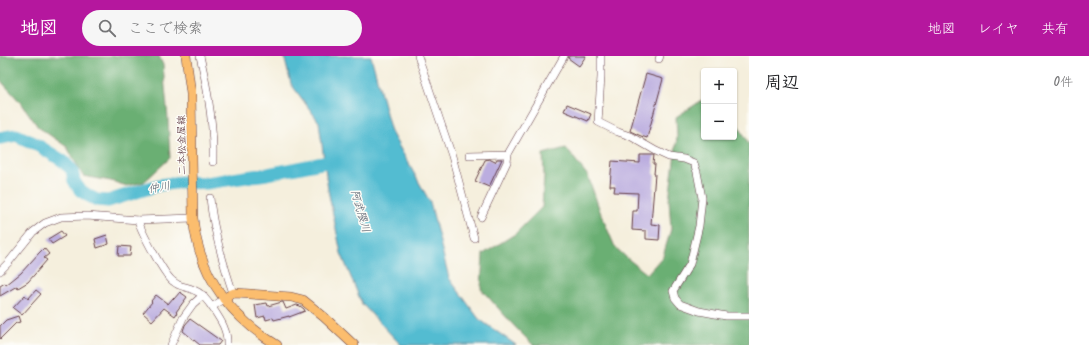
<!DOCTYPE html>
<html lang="ja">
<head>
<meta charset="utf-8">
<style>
	:root { --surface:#fff; --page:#f6f6f6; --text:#202124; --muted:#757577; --line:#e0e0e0; --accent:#b5179e }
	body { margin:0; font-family:Kalam,"Klee One",sans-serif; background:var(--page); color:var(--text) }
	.controls { position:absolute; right:12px; top:12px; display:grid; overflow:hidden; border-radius:4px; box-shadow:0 1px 3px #0004 }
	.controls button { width:36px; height:36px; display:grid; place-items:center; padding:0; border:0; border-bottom:1px solid var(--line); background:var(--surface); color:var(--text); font:20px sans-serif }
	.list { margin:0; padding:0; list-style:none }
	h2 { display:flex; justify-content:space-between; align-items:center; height:52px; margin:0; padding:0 16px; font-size:17px }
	h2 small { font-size:13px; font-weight:400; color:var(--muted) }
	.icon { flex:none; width:22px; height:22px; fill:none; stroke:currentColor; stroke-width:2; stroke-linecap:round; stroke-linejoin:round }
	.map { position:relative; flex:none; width:749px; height:289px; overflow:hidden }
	header { display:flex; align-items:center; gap:24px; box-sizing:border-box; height:56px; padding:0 20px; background:var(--accent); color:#fff }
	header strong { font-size:19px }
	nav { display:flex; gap:22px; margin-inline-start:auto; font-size:14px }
	.search { width:280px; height:36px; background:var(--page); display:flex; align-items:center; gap:10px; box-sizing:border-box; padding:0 14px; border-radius:22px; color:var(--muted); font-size:15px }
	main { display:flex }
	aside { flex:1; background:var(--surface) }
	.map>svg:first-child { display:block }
	.forest { fill:#6baf73; stroke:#5a674f }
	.water { fill:#53bcd1; stroke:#4e6e7e }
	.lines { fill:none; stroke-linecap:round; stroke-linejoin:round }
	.river { stroke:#53bcd1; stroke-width:13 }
	.building { fill:#bbaddf }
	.minor-casing { stroke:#643e46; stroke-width:8 }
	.major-casing { stroke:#643e46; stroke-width:10 }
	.minor { stroke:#fff; stroke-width:7 }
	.major { stroke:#fbbd6e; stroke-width:9 }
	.labels { text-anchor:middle; stroke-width:3; stroke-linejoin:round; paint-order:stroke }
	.street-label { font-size:10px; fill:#4a1f2b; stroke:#fdfcf7 }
	.water-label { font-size:11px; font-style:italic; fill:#4d5665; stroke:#fdfcf7 }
</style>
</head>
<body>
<header>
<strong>地図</strong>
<div class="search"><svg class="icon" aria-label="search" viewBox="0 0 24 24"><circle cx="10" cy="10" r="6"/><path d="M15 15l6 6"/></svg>ここで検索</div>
<nav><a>地図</a><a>レイヤ</a><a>共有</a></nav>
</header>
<main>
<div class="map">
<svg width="749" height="289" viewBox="0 0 749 289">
	<rect width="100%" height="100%" fill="#fdfcf7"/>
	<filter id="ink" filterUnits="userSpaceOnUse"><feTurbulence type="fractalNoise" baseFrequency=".025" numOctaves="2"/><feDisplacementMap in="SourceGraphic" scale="8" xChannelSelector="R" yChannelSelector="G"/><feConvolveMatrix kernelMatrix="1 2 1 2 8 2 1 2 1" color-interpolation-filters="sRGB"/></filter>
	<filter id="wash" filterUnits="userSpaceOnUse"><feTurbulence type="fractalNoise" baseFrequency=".012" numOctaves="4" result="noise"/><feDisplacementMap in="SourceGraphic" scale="16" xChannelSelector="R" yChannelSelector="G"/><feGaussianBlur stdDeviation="0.9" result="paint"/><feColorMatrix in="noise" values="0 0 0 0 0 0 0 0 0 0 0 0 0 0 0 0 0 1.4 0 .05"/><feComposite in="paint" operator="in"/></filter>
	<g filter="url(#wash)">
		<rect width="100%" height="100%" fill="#f5efdd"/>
		<g class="forest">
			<path d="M0,0H88V1H109L111,0H159L163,9L168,63L170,102L144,126L127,130L111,125L83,120L67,91L38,71L22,48L0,24Z"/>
			<path d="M704,43V81H734V65L740,72L749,88V289L713,288L711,289H533L516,272L481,233L483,198L515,178L542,151L544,120L543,98L566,92L588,120L601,158L615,191L627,202L647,218L663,200L671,173L669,144L677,81L676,61Z"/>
		</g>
		<path class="water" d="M284,0H371L391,76L430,146L449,222L479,263L516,289H401L362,248L341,197L328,134L319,66L291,28Z"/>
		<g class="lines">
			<path class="river" d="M0,82L16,79L34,87L63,105L72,114L74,125L80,134L89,140L97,144L108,145L159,129L182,126L206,127L233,123L267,118L342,103"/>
		</g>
		<g id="blocks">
			<g class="building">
				<path d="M569,0H586L579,10L568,2Z"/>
				<path d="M646,18L663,23L647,82L641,80L630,75Z"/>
				<path d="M567,48L591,58L588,65L564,55Z"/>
				<path d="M640,99H654L653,108H655L654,118H655L651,168L660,169L659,184L646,183V175L632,174L633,155H637L638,137L614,136L615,130H610L612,105L640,107Z"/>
				<path d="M489,103L495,106L497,103H502L489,131L475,125L485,104Z"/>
				<path d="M61,175L65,180L52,188L48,183Z"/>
				<path d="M107,179L109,188L97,192L95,183Z"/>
				<path d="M119,190L131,191L130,200H118Z"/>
				<path d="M44,192L49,198L44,202L47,204L28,226L18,232L17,230L0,240V230L5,227L6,229L21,217L39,197Z"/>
				<path d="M36,234L41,238L22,259L13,252L25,239L28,243Z"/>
				<path d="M180,236L187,241L176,256L177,257L175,260L164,252L152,265L143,257L152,246L151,245L156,239L168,248L173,242L174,243Z"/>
				<path d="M282,246H283L286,253L297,249L300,250L304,253L305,255L289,261V260L274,264L273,262L266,264L265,260L257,262L255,249L267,247L268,250Z"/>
				<path d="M18,260L20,266L16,267L0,283V270L6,264Z"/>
				<path d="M190,263L221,285L218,289H200L183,275L185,269Z"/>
			</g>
		</g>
	</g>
	<g filter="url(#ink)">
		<use href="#blocks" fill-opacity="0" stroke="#643e46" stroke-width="1"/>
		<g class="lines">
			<g class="minor-casing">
				<g id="minor">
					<path d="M200,0C208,34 214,71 213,106"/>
					<path d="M418,0L452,100L474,182"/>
					<path d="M601,0V21L598,66L618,76L630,80L656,95L669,101L684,103L694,107L697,116L702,142L699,170L690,208L673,235L675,242L680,248L699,255L726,260H749"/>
					<path d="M659,3L660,0"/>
					<path d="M469,99L508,98L564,0"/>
					<path d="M210,142C213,174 223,207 233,237"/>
					<path d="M481,161L507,106L508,98"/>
					<path d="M138,164C141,175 165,221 174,226C177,229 181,230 185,231C200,235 203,239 212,251L224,243"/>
					<path d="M0,215L8,207L33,176L45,167L61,161L87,160L138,164L193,162"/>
					<path d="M212,251C220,263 228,274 227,289"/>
					<path d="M171,289L183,262L193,248L203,239"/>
				</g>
			</g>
			<g class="major-casing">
				<g id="major">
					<path d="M186,0L191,38L193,162C199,219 229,260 277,289"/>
					<path d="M224,243C228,240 231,237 236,237L291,241L303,244L324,261L354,289"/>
				</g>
			</g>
			<use href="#minor" class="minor"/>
			<use href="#major" class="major"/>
		</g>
	</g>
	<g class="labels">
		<g class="street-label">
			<text transform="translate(181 89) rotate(-91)" y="4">二本松金屋線</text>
		</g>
		<g class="water-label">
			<text transform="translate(159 131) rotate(-10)" y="4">仲川</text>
			<text transform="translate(361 155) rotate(74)" y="4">阿武隈川</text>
		</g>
	</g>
</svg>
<div class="controls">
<button>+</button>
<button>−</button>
</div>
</div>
<aside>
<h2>周辺<small>0件</small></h2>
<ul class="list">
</ul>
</aside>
</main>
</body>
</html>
